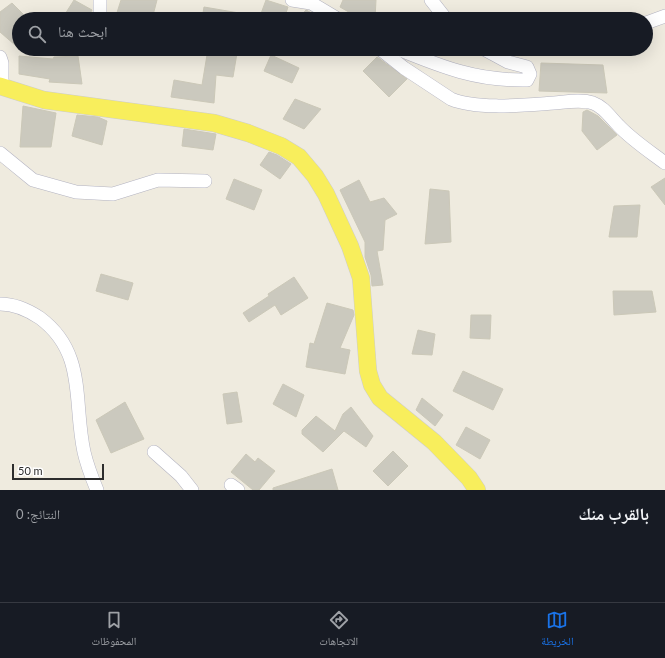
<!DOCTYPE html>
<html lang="ar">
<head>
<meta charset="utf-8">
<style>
	:root { --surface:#171b24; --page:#242831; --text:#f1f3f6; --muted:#9ea1a6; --line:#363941; --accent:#1a73e8 }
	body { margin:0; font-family:Lato,"Noto Naskh Arabic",sans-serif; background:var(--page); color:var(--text); direction:rtl }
	.scale { position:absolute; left:12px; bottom:10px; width:92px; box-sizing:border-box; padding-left:4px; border:2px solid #2d2d2d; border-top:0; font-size:11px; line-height:14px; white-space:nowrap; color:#2d2d2d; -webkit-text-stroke:3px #fff; paint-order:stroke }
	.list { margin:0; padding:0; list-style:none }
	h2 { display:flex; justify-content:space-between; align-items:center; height:52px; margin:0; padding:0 16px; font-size:17px }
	h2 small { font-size:13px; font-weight:400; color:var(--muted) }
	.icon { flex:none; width:22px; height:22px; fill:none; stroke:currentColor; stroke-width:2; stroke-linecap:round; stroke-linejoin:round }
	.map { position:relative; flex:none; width:665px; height:490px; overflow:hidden; direction:ltr }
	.search { position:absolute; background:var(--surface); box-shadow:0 4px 16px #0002; left:12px; right:12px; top:12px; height:44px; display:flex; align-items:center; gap:10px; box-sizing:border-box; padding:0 14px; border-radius:22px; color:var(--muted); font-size:15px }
	.sheet { height:112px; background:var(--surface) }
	nav { display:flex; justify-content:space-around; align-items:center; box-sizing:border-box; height:56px; border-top:1px solid var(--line); background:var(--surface); font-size:11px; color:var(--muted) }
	nav a { display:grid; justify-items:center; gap:2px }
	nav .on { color:var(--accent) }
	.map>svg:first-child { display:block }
	.building { fill:#cbc9be; stroke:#cbc8b8 }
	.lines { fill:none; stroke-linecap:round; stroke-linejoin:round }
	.minor-casing { stroke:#b3b3c1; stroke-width:14 }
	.major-casing { stroke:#cdcdcd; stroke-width:18 }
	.minor { stroke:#fff; stroke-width:13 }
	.major { stroke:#f8ee5c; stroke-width:17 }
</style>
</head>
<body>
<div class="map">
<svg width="665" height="490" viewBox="0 0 665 490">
	<rect width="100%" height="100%" fill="#efebdf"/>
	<g class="building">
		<path d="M74,0L92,10L87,19H62Z"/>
		<path d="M121,0H157L152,19H115Z"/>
		<path d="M266,0L288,7L284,19H259Z"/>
		<path d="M343,0H376L375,19H361L340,7Z"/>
		<path d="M12,3L28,19H19V40L15,45L0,32V12Z"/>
		<path d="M204,7L245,14L244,19H202Z"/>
		<path d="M306,10L308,11L322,19H298Z"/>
		<path d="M208,49L237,53L233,77L216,75L214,103L171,97L174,80L202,85Z"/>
		<path d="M271,55L299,68L292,83L264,71Z"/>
		<path d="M19,56L53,59L54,57L78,56L82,84L49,82L50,79L19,74Z"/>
		<path d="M377,57L407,79L389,97L363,71Z"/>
		<path d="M541,63L603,65L607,93L539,91Z"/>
		<path d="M295,99L321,109L304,129L283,119Z"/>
		<path d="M23,106L56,113L51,147H20Z"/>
		<path d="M587,110L598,116L617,135L597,150L582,131L583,112Z"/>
		<path d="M77,115L98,117L107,121L102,145L72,136Z"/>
		<path d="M184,129L216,134L213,150L182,146Z"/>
		<path d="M269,152L277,155L291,164L280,179L260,165Z"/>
		<path d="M665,178V205L651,187Z"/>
		<path d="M234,179L262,190L254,210L226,199Z"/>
		<path d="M359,180L370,202L384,198L397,214L385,220L383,250L377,251L383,285L372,286L371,275L365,257V242L340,190Z"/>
		<path d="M430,189L449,191L451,242L425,244Z"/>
		<path d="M640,205L637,237H609L614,206Z"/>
		<path d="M101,274L133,283L128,300L96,291Z"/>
		<path d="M294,277L308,298L281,315L275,305L249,322L243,313L269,296L268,294Z"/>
		<path d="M613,291H652L656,312L614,315Z"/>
		<path d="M327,303L353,310L354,315L340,348L350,350L345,374L306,367L310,343L314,344Z"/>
		<path d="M471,315H491L490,339L470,338Z"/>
		<path d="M418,330L435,334L432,355L412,354Z"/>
		<path d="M463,371L503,389L493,410L453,391Z"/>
		<path d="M283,384L304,395L296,417L273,404Z"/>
		<path d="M237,392L242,422L227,424L223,394Z"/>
		<path d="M422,398L443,415L435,426L416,410Z"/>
		<path d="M125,402L144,439L111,453L96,420Z"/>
		<path d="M351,407L373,436L366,447L344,431L323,452L302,434V430L316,416L335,431L343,414Z"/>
		<path d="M466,427L490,440L480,459L456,445Z"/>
		<path d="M393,451L408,466L388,486L373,471Z"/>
		<path d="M246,454L255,462L258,458L275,471L259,490H253L231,472Z"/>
		<path d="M332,469L338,490H273V488Z"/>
	</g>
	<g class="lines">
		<g class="minor-casing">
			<g id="minor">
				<path d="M292,0L311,3L338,19"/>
				<path d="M431,0L446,19"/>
				<path d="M100,19V0"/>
				<path d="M646,23L665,16"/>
				<path d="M380,49L404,68L451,99C478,110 525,105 554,103C566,102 581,99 593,103C604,107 610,117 618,125C632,140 649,151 665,163"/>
				<path d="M398,49C442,67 477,81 527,80L530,74L527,67L508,62L484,49"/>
				<path d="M0,57L2,63V86"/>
				<path d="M0,153L33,180L76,192L113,194L158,180L205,181"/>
				<path d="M0,304C14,304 28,310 40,318C87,353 73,402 84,452C87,465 92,478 97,490"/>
				<path d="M154,452L181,476L192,490"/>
				<path d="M231,485L238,490"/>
			</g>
		</g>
		<g class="major-casing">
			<path id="major" d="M0,86L44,100L214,123L248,133L281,146L299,157L315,176L326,194L350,246L361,278L368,371L372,385L380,398L434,442L469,478L477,490"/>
		</g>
		<use href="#minor" class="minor"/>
		<use href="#major" class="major"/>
	</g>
</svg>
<div class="scale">50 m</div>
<div class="search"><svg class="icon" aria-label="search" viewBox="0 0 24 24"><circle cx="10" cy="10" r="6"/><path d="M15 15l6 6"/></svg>ابحث هنا</div>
</div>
<section class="sheet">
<h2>بالقرب منك<small>النتائج: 0</small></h2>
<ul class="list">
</ul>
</section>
<nav>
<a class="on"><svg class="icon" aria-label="map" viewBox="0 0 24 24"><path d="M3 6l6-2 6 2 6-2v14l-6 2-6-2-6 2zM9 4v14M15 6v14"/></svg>الخريطة</a>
<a><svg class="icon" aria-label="directions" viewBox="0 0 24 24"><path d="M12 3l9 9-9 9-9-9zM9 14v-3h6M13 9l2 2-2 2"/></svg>الاتجاهات</a>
<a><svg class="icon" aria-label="saved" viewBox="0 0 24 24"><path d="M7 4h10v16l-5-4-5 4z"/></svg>المحفوظات</a>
</nav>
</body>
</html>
